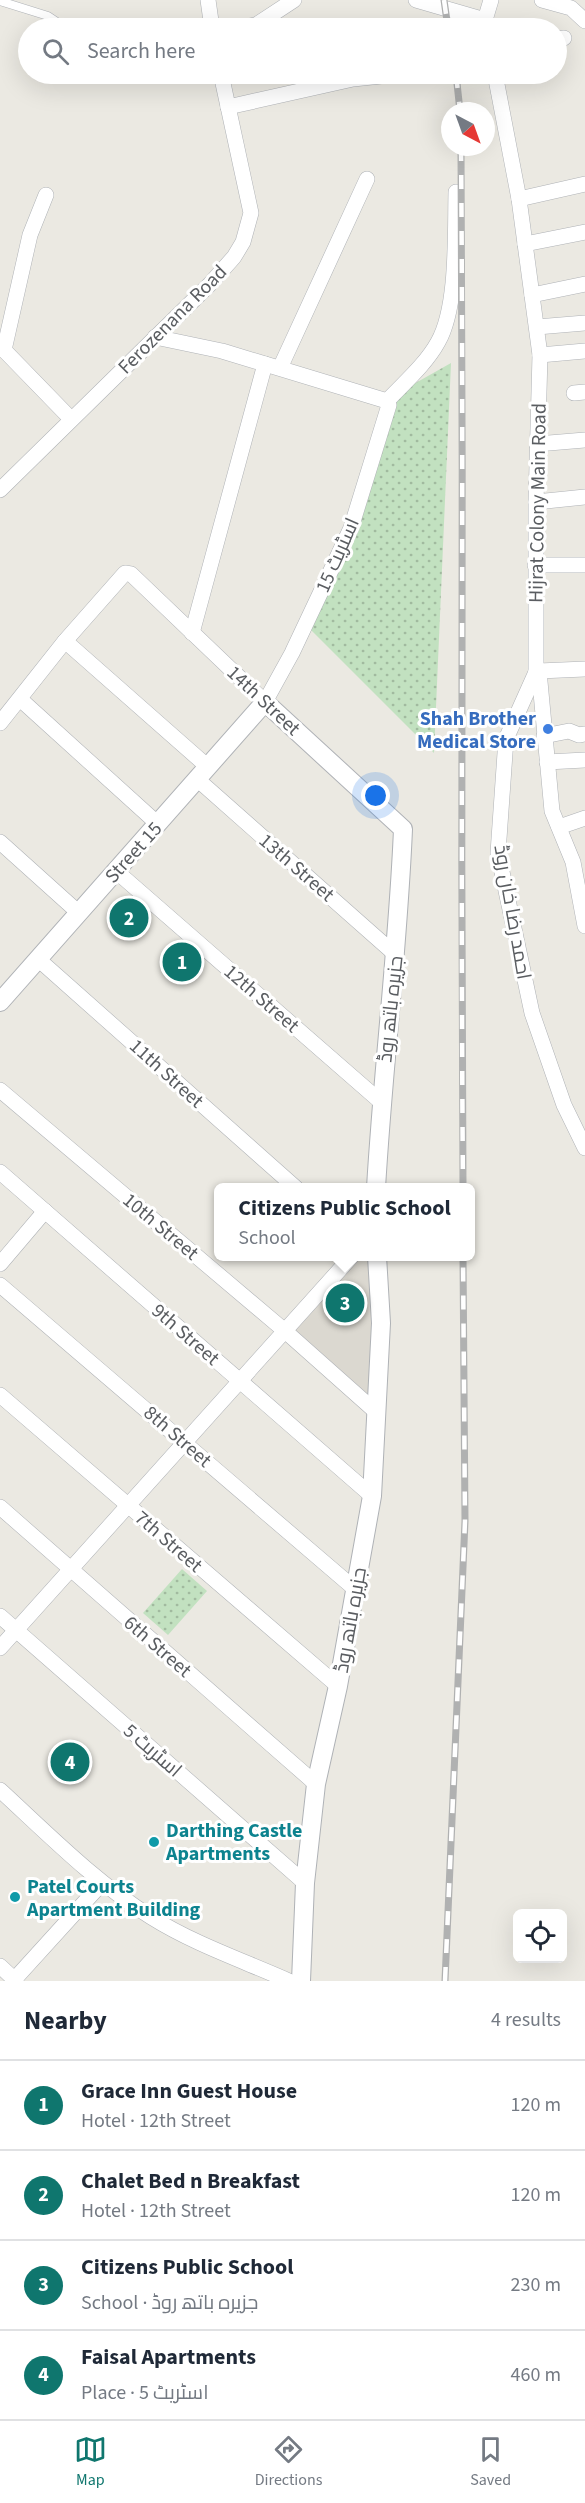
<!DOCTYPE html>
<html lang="en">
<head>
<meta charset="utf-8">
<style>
	:root { --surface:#fff; --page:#f2f2f3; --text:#1f2937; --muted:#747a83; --line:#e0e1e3; --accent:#0f766e }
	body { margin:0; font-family:"Source Sans 3",Cairo,sans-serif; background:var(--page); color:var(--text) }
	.controls { position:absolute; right:18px; bottom:18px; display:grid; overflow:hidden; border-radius:9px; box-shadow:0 6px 24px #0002 }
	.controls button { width:54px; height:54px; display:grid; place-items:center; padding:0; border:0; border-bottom:2px solid var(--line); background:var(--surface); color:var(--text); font:30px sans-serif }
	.compass { position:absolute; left:441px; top:102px; width:54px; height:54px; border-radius:50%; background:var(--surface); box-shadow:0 6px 24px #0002; rotate:139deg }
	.you { position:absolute; left:376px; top:796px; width:21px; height:21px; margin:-15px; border:4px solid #fff; border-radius:50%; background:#1a73e8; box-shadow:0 0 0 9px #1a73e833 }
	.badge { display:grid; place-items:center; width:39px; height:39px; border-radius:50%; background:var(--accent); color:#fff; font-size:20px; font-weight:700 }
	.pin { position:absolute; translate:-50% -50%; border:3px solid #fff; box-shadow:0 2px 6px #0006 }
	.popup { position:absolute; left:214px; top:1183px; width:261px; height:78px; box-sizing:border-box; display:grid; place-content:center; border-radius:9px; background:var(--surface); filter:drop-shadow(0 2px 4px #0005); font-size:20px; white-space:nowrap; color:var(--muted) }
	.popup b { font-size:22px; color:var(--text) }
	.popup::after { content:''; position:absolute; left:50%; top:100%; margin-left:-12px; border:12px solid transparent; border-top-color:var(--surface) }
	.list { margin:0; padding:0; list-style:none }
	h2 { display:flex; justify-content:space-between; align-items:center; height:78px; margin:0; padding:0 24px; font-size:26px }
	h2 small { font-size:20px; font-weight:400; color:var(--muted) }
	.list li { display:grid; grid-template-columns:39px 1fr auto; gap:18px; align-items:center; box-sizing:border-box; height:90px; padding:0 24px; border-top:2px solid var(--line) }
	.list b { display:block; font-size:22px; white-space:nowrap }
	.list p { margin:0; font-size:20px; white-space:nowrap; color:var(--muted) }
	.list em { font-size:20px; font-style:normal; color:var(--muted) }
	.icon { flex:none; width:33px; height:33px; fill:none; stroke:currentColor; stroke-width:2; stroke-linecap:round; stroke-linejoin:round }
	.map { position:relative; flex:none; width:585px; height:1981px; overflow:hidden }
	.search { position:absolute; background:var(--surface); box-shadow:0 6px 24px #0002; left:18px; right:18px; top:18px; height:66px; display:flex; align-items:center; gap:15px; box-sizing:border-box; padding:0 21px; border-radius:33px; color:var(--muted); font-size:22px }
	.sheet { height:438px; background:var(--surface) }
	nav { display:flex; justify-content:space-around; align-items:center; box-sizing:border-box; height:84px; border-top:2px solid var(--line); background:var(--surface); font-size:16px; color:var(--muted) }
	nav a { display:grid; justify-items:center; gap:3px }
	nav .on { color:var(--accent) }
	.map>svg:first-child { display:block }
	.education { fill:#dbd8d0 }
	.grass { fill:url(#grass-dots) }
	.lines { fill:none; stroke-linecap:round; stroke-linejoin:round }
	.service-casing { stroke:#afb2b6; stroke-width:9 }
	.minor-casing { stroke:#afb2b6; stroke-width:16 }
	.tertiary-casing { stroke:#afb2b6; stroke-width:20 }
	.service { stroke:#fff; stroke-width:8 }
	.minor { stroke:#fff; stroke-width:15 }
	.tertiary { stroke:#fff; stroke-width:18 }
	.rail-casing { stroke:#b0b1b1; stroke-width:7 }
	.rail { stroke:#fff; stroke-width:4.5; stroke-dasharray:14; stroke-linecap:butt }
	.shop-dot { fill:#3f7fe0; stroke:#fff; stroke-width:2 }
	.culture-dot { fill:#0f9aa8; stroke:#fff; stroke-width:2 }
	.labels { text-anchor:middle; stroke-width:6; stroke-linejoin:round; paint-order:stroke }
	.street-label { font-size:20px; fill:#5a5d61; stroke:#fff }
	.shop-label { font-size:20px; font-weight:bold; fill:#366cbe; stroke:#fff; text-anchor:end }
	.culture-label { font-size:20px; font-weight:bold; fill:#0d838f; stroke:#fff; text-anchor:start }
</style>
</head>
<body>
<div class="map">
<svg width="585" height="1981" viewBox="0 0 585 1981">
	<defs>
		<pattern id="grass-dots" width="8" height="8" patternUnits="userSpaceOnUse" patternTransform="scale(1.5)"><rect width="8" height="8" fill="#c2e1c0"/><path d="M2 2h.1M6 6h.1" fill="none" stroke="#a1ba9f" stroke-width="1.8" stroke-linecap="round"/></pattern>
	</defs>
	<rect width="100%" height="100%" fill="#ebe9e2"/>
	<path class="education" d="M352,1257H377L375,1411L285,1331Z"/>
	<g class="grass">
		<path d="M451,363L434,753L309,628L358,532L396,394Z"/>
		<path d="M182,1569L207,1591L168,1635L143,1613Z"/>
	</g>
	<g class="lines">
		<g class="service-casing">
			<g id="service">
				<path d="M0,1L48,16L66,28"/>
				<path d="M97,74L100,79"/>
			</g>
		</g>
		<g class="minor-casing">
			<g id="minor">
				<path d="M208,0L212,28"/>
				<path d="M416,0L485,20"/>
				<path d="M542,0L571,8L585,21"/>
				<path d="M239,28L256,25L294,0"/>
				<path d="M487,28L485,20L491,0"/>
				<path d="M556,39L564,38"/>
				<path d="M495,74L519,199L540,355L536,502V672L539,671L552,811L573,862L585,926"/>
				<path d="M228,107L353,79L400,74"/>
				<path d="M46,195L30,235L4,350L71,419"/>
				<path d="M519,199L585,184"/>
				<path d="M525,244L585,232"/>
				<path d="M532,295L585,284"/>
				<path d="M537,327L585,323"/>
				<path d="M155,337L222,351L387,401"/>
				<path d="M540,355L585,351"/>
				<path d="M280,368L367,179"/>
				<path d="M574,393L585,392"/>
				<path d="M387,401C404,383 426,364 438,342C458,307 455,234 456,192"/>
				<path d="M537,444L585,440"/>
				<path d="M0,490L210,284L234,257L243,242L251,213L221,74"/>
				<path d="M536,502L585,497"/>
				<path d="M535,565H585"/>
				<path d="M192,633L265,364"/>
				<path d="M65,641L208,767"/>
				<path d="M539,671L585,669"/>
				<path d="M536,672L506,739L498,853L532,1013L564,1105L585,1148"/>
				<path d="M20,699L158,824"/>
				<path d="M0,723L65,641L125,573L131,574L265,702L292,653L351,528L389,405L387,401"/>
				<path d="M544,736L569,731L579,735L585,734"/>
				<path d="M547,762L585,760"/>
				<path d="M197,779L396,955"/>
				<path d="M559,827L585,818"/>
				<path d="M0,842L79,913"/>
				<path d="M116,871L381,1102"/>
				<path d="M38,959L296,1188"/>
				<path d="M0,1090L285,1331L375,1411"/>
				<path d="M0,1172L372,1496"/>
				<path d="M0,1264L45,1211"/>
				<path d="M0,1285L355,1589"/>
				<path d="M0,1395L338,1686"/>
				<path d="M0,1507L316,1784"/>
				<path d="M0,1616L305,1883"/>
				<path d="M0,1648L352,1256"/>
				<path d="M0,1790C49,1835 95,1882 151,1917C194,1944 244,1961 289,1981"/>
				<path d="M0,1966L16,1981"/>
				<path d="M13,1981L102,1883"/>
			</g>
		</g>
		<g class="tertiary-casing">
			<g id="tertiary">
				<path d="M0,1002L265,702L403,829C398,949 383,1068 376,1188"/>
				<path d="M301,1981L305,1883L316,1784L338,1686L372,1496L381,1323L377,1256"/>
			</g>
		</g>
		<use href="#service" class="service"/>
		<use href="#minor" class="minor"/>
		<use href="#tertiary" class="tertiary"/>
		<g class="rail-casing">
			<g id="rail">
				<path d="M444,0L448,28"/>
				<path d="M456,74L460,111"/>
				<path d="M461,147C464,494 460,841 463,1188"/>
				<path d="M445,1981L465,1521L463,1256"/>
			</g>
		</g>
		<use href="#rail" class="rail"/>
	</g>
	<circle class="shop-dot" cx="548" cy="729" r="6"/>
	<g class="culture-dot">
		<circle cx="154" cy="1842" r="6"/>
		<circle cx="15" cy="1897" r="6"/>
	</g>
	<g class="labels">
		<g class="street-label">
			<text transform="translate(172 319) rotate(-45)" y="7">Ferozenana Road</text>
			<text transform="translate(537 503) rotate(-89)" y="7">Hijrat Colony Main Road</text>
			<text transform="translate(337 555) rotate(-66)" y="7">اسٹریٹ 15</text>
			<text transform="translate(264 700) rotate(43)" y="7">14th Street</text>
			<text transform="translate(133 852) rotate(-48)" y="7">Street 15</text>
			<text transform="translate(297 867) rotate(41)" y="7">13th Street</text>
			<text transform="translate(513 912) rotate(80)" y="7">احمد رضا خان روڈ</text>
			<text transform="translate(262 998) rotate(41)" y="7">12th Street</text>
			<text transform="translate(390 1009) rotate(-84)" y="7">جزیرہ باتھ روڈ</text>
			<text transform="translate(167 1073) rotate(42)" y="7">11th Street</text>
			<text transform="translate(161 1226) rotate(40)" y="7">10th Street</text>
			<text transform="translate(186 1334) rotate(41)" y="7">9th Street</text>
			<text transform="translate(178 1436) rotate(41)" y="7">8th Street</text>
			<text transform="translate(169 1541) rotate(41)" y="7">7th Street</text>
			<text transform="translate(350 1620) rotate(-80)" y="7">جزیرہ باتھ روڈ</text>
			<text transform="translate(158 1646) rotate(41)" y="7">6th Street</text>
			<text transform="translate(153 1750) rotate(41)" y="7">اسٹریٹ 5</text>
		</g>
		<g class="shop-label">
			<text x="536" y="725">Shah Brother<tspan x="536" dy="23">Medical Store</tspan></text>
		</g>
		<g class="culture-label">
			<text x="166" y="1837">Darthing Castle<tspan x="166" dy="23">Apartments</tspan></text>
			<text x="27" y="1893">Patel Courts<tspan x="27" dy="23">Apartment Building</tspan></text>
		</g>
	</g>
</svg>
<div class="controls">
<button><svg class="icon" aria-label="locate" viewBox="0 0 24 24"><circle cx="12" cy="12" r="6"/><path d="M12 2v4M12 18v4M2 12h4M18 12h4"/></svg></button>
</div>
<svg class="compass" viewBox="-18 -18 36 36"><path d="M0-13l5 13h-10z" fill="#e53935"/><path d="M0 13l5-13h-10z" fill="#747a83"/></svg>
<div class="you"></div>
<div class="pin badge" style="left:182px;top:962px">1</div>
<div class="pin badge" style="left:129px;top:918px">2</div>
<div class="pin badge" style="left:345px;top:1303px">3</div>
<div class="popup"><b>Citizens Public School</b>School</div>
<div class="pin badge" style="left:70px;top:1762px">4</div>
<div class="search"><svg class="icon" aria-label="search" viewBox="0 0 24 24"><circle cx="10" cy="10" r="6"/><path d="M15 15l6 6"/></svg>Search here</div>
</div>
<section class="sheet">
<h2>Nearby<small>4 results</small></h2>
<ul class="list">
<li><span class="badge">1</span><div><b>Grace Inn Guest House</b><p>Hotel · 12th Street</p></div><em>120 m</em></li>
<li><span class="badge">2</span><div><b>Chalet Bed n Breakfast</b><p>Hotel · 12th Street</p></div><em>120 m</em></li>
<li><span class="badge">3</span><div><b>Citizens Public School</b><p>School · جزیرہ باتھ روڈ</p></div><em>230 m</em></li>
<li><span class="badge">4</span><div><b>Faisal Apartments</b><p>Place · اسٹریٹ 5</p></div><em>460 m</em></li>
</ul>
</section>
<nav>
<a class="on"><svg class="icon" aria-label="map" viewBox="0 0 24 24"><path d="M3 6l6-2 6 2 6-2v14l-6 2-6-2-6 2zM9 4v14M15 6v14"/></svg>Map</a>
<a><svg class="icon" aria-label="directions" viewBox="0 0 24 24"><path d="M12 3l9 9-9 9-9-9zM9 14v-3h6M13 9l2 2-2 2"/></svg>Directions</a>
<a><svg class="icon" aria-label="saved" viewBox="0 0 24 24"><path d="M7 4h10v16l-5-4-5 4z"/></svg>Saved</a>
</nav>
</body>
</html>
